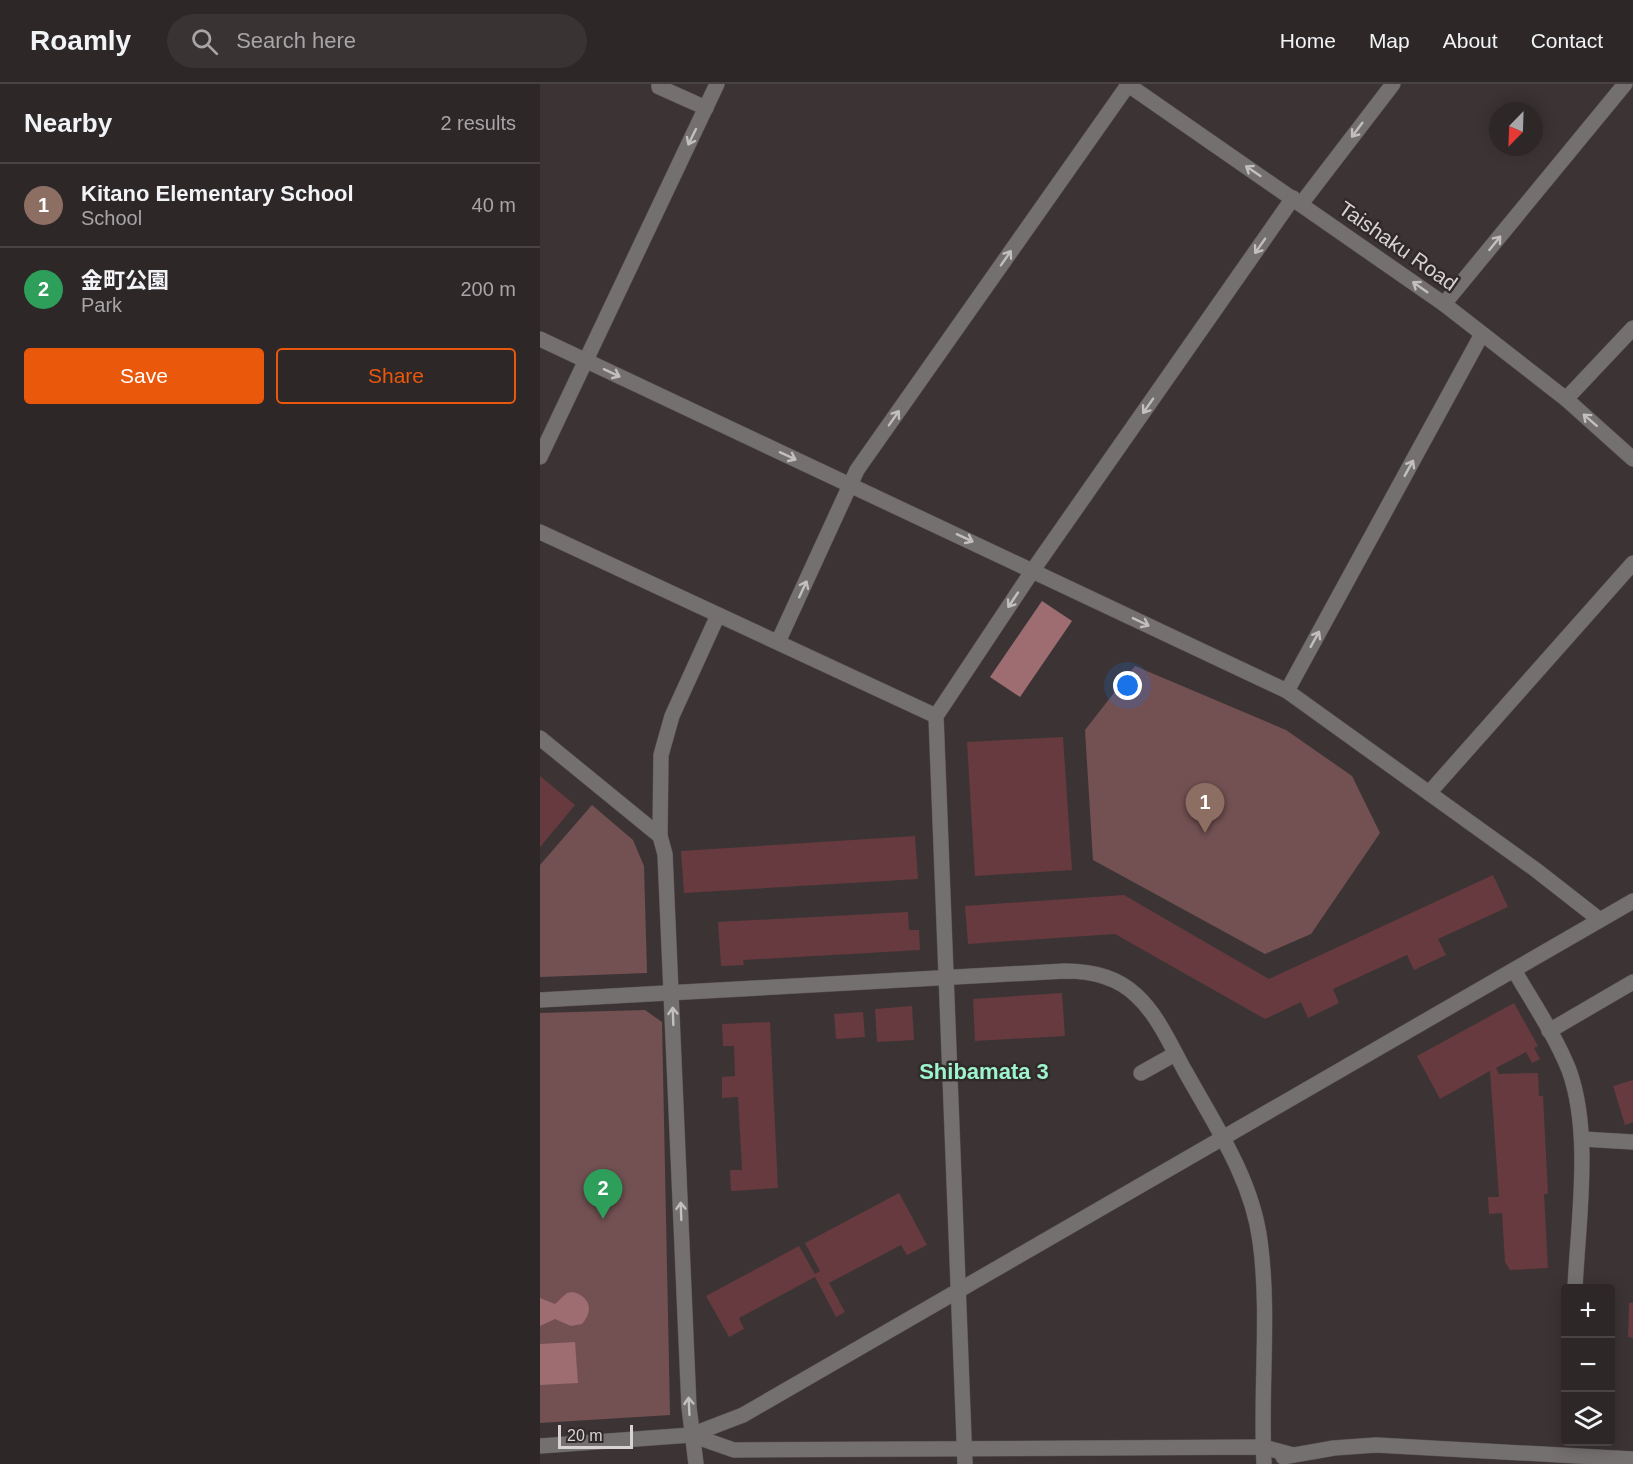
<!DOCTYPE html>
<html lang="en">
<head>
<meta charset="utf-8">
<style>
	:root { --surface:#2d2727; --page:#393333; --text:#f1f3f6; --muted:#a7a5a7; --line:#484444; --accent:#ea580c }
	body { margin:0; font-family:Arial,"Noto Sans JP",sans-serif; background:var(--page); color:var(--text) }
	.controls { position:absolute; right:18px; bottom:18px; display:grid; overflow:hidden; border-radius:6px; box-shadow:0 3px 15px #0003 }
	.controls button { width:54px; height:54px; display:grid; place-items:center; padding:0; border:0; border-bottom:2px solid var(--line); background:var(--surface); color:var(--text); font:30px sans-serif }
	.compass { position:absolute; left:949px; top:18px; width:54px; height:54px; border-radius:50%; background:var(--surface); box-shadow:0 3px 15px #0003; rotate:203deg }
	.scale { position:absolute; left:18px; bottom:15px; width:75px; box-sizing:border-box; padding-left:6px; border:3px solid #d8d3d3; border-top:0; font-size:16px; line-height:21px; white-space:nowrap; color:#d8d3d3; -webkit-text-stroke:4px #312a2a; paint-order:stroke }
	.you { position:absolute; left:588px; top:602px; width:21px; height:21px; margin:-15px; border:4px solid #fff; border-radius:50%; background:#1a73e8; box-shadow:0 0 0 9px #1a73e833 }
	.badge { display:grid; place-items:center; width:39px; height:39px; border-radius:50%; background:var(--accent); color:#fff; font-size:20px; font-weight:700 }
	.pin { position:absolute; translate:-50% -50px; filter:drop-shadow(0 2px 3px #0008) }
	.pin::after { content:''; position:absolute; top:32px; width:21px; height:18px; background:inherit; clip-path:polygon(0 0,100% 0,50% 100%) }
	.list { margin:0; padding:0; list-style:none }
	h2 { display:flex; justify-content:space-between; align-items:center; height:78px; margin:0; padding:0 24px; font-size:26px }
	h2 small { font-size:20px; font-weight:400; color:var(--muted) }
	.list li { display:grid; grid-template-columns:39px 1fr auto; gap:18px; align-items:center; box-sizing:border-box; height:84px; padding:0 24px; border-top:2px solid var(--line) }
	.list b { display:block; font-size:22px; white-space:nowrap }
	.list p { margin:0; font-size:20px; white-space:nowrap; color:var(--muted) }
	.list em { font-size:20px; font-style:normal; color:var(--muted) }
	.actions { display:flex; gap:12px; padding:18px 24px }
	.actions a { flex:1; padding:14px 0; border:2px solid var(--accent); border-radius:6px; text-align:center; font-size:21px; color:var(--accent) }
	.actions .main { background:var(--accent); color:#fff }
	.icon { flex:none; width:33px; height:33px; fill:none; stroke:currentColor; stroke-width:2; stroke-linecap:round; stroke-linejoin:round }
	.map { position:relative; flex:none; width:1093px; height:1380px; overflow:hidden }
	header { display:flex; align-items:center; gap:36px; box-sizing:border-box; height:84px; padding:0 30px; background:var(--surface); border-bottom:2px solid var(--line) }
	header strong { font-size:28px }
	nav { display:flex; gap:33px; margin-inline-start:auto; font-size:21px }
	.search { width:420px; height:54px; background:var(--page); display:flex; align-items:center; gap:15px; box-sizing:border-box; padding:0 21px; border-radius:33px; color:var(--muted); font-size:22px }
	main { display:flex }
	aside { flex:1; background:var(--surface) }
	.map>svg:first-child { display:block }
	.green { fill:#735153 }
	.water { fill:#9e6d71 }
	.building { fill:#663a3e }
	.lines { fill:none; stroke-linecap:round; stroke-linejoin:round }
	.minor-casing { stroke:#585151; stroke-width:16 }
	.minor { stroke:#747070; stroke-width:15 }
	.oneway { stroke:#c4bfbf }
	.labels { text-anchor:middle; stroke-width:5; stroke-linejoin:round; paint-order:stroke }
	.street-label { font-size:21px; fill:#d8d3d3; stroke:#312a2a }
	.neighbourhood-label { font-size:22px; font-weight:bold; fill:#9df4cd; stroke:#312a2a }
</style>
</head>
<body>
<header>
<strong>Roamly</strong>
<div class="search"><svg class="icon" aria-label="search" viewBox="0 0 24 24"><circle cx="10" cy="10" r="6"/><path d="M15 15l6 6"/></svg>Search here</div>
<nav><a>Home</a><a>Map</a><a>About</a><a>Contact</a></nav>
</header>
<main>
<aside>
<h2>Nearby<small>2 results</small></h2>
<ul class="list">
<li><span class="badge" style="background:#8d6e63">1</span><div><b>Kitano Elementary School</b><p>School</p></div><em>40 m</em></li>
<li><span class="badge" style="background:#2e9e5b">2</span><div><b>金町公園</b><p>Park</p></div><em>200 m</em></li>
</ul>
<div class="actions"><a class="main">Save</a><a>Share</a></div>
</aside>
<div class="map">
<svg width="1093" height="1380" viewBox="0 0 1093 1380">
	<rect width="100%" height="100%" fill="#3c3434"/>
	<g class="green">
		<path d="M595,582L746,646L812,692L840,749L771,850L725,870L553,776L545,646Z"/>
		<path d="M52,721L93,756L104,782L107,889L0,893V781Z"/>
		<path d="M105,926L122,938L130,1331L0,1339V929Z"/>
	</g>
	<g class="water">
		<path d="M502,517L532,537L480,613L450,593Z"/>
		<path d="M33,1208C50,1213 54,1226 42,1240L31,1242L15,1235L0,1242V1214L15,1220L27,1209Z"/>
		<path d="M35,1258L38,1299L0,1301V1260Z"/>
	</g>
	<g class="building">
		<path d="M523,653L532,786L435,792L427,658Z"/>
		<path d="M0,692L35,721L0,763Z"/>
		<path d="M375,752L378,795L144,809L141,767Z"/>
		<path d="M953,791L968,823L898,855L906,871L874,886L867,871L793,905L799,919L768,934L761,918L725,935L575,850L428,860L425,822L584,811L729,895Z"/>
		<path d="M368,828L369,846H379L380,866L203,876L204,881L181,882L178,838Z"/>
		<path d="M522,909L525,952L435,957L433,915Z"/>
		<path d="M974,919L998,962L994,964L1000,975L992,979L986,968L956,984L959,990L998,989L999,1012H1003L1008,1110H1004L1008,1184L970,1186L965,1178L962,1129L949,1130L948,1113H959L950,987L900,1015L877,972Z"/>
		<path d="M372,922L374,956L337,958L335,925Z"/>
		<path d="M323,928L325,953L296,955L294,930Z"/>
		<path d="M230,938L238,1104L191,1107L190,1086H202L198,1013L182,1014V993L195,992L194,962H183L182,940Z"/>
		<path d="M1093,996V1038L1085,1041L1073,1002Z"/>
		<path d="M359,1109L387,1161L367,1171L361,1161L289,1199L305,1228L296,1233L275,1193L199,1234L204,1245L189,1253L166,1212L259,1162L275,1190L280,1187L265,1159Z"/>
		<path d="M1089,1219H1093V1254L1088,1253Z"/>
	</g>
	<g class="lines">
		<g class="minor-casing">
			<g id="minor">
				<path d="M119,0V3L166,24"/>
				<path d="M587,0L904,220L1026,315L1093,375"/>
				<path d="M761,120L853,0"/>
				<path d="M904,220L1085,0"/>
				<path d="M0,255L747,607L996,786L1060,836"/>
				<path d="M1026,315L1093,244"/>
				<path d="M0,373L177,0"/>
				<path d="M0,448L396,632"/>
				<path d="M238,558L317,386L588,1"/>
				<path d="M747,607L942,250"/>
				<path d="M0,654L120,752L125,770L149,1323L156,1380"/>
				<path d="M889,709L1093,479"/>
				<path d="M120,752L121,671L132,632L178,531"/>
				<path d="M974,886C993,919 1015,951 1029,986C1052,1049 1038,1138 1035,1204"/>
				<path d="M0,916L525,887C551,887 576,892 596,911C618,931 631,962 645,987C675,1041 712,1095 720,1157C730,1230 720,1306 724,1380"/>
				<path d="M1009,947L1093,898"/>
				<path d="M601,989L635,970"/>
				<path d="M1042,1055L1093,1058"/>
				<path d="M151,1351L194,1366L723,1363L753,1371"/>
				<path d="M0,1362L151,1351L203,1331L1093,817"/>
				<path d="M743,1373L794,1364L836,1361L1093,1375"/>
				<path d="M425,1380L396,632L493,486L753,114"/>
			</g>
		</g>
		<use href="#minor" class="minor"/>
	</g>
	<defs><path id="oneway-shaft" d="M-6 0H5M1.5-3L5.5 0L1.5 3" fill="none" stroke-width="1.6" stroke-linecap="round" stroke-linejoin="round" transform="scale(1.5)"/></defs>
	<g class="oneway">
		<use href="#oneway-shaft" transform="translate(817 46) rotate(127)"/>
		<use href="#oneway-shaft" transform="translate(152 53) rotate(116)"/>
		<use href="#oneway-shaft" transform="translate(713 87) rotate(-146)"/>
		<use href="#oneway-shaft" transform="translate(955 159) rotate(-51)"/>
		<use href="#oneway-shaft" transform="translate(720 162) rotate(125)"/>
		<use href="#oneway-shaft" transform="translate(466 174) rotate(-55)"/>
		<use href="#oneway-shaft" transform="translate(880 203) rotate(-145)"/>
		<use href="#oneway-shaft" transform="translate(72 289) rotate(25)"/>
		<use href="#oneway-shaft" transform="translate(608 322) rotate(125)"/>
		<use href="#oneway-shaft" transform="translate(354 334) rotate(-55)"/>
		<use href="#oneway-shaft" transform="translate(1050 336) rotate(-139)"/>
		<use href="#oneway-shaft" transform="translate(248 372) rotate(25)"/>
		<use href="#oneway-shaft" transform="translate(869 384) rotate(-61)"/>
		<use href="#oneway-shaft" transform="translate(425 454) rotate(25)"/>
		<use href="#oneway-shaft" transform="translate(263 505) rotate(-65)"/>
		<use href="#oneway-shaft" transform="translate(473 516) rotate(124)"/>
		<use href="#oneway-shaft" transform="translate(601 538) rotate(26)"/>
		<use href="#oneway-shaft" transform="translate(775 555) rotate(-61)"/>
		<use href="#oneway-shaft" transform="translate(133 932) rotate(-92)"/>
		<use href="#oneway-shaft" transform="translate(141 1127) rotate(-92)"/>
		<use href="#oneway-shaft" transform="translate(149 1322) rotate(-93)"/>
	</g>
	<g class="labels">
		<g class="street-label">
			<text transform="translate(858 162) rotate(35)" y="7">Taishaku Road</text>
		</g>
		<g class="neighbourhood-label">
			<text x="444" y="995">Shibamata 3</text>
		</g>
	</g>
</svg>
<div class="controls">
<button>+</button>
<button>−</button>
<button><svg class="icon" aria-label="layers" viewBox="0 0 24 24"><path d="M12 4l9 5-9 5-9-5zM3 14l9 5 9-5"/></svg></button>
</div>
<svg class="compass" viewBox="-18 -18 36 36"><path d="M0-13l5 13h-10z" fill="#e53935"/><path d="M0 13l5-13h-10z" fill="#a7a5a7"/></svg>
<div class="scale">20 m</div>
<div class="you"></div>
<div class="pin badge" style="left:665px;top:749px;background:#8d6e63">1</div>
<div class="pin badge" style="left:63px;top:1135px;background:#2e9e5b">2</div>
</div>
</main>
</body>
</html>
